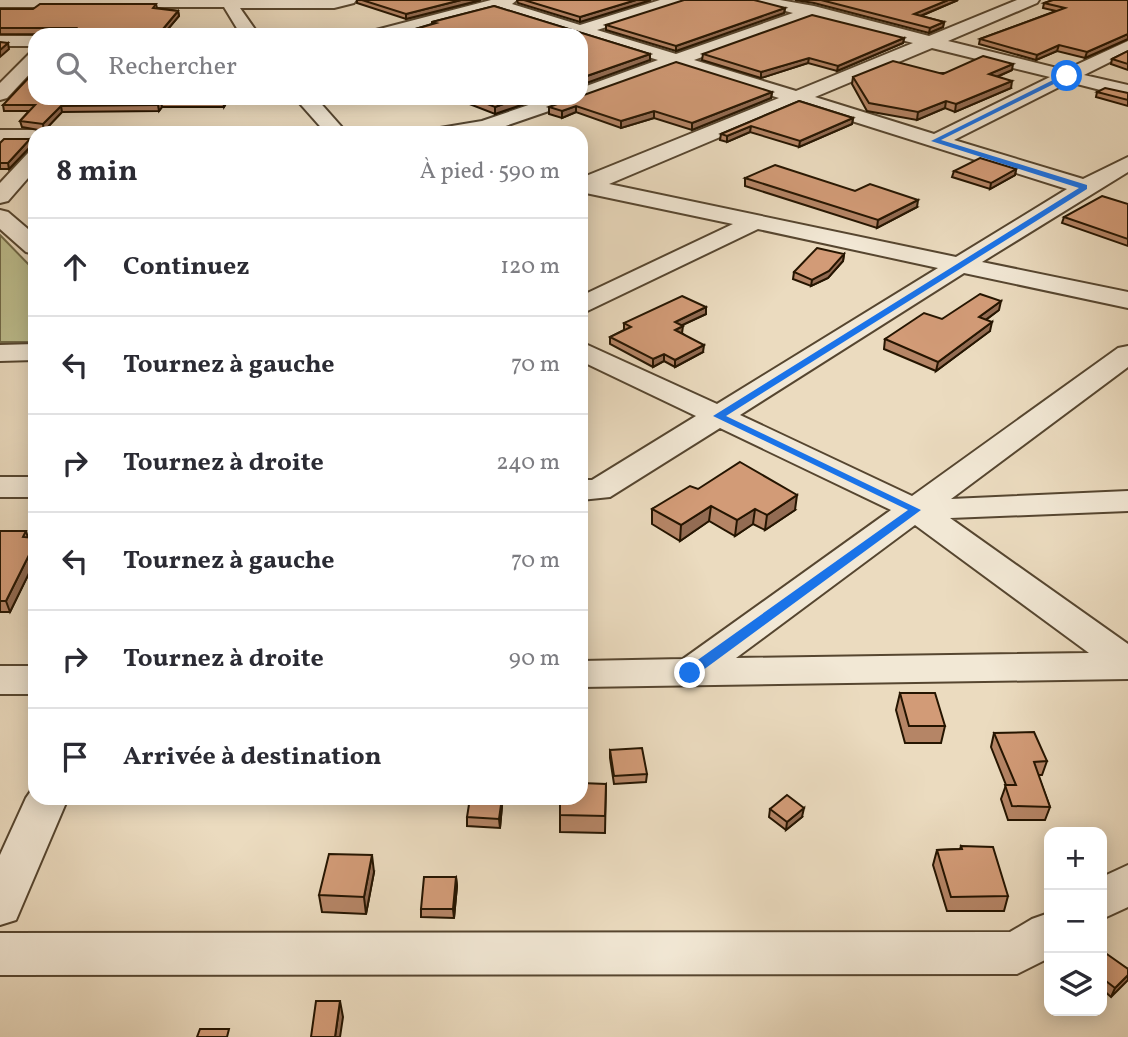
<!DOCTYPE html>
<html lang="fr">
<head>
<meta charset="utf-8">
<style>
	:root { --surface:#fff; --page:#f7f7f7; --text:#2b2b33; --muted:#7c7c81; --line:#e1e1e2 }
	body { margin:0; font-family:Vollkorn,serif; background:var(--page); color:var(--text) }
	.controls { position:absolute; right:21px; bottom:21px; display:grid; overflow:hidden; border-radius:14px; box-shadow:0 4px 18px #0003 }
	.controls button { width:63px; height:63px; display:grid; place-items:center; padding:0; border:0; border-bottom:2px solid var(--line); background:var(--surface); color:var(--text); font:35px sans-serif }
	.stop { position:absolute; width:21px; height:21px; margin:-16px; border:5px solid #1a73e8; border-radius:50%; background:#fff }
	.stop.end { background:#1a73e8; border-color:#fff; box-shadow:0 2px 7px #0008 }
	.list { margin:0; padding:0; list-style:none }
	h2 { display:flex; justify-content:space-between; align-items:center; height:91px; margin:0; padding:0 28px; font-size:30px }
	h2 small { font-size:23px; font-weight:400; color:var(--muted) }
	.list li { display:grid; grid-template-columns:46px 1fr auto; gap:21px; align-items:center; box-sizing:border-box; height:98px; padding:0 28px; border-top:2px solid var(--line) }
	.list b { display:block; font-size:26px; white-space:nowrap }
	.list em { font-size:23px; font-style:normal; color:var(--muted) }
	.icon { flex:none; width:38px; height:38px; fill:none; stroke:currentColor; stroke-width:2; stroke-linecap:round; stroke-linejoin:round }
	.map { position:relative; flex:none; width:1128px; height:1037px; overflow:hidden }
	.search { position:absolute; background:var(--surface); box-shadow:0 4px 18px #0003; left:28px; top:28px; width:560px; height:77px; display:flex; align-items:center; gap:18px; box-sizing:border-box; padding:0 24px; border-radius:21px; color:var(--muted); font-size:26px }
	.panel { position:absolute; background:var(--surface); box-shadow:0 4px 18px #0003; left:28px; top:126px; width:560px; height:679px; border-radius:21px }
	.map>svg:first-child { display:block }
	.green { fill:#bdbe8e; stroke:#716a48; stroke-width:2 }
	.lines { fill:none; stroke-linecap:round; stroke-linejoin:round }
	.minor-casing { stroke:#564630; stroke-width:4 }
	.minor { fill:#f2e8d5; fill-rule:evenodd }
	.wall { fill:#b58566; stroke:#251501; stroke-width:2 }
	.shaded-wall { fill:#936c53; stroke:#251501; stroke-width:2 }
	.building { fill:#d29b77; stroke:#251501; stroke-width:2 }
	.route { fill:#1a73e8 }
</style>
</head>
<body>
<div class="map">
<svg width="1128" height="1037" viewBox="0 0 1128 1037">
	<rect width="100%" height="100%" fill="#ebdbbf"/>
	<filter id="stains"><feTurbulence type="fractalNoise" baseFrequency=".00286" numOctaves="4"/><feColorMatrix values="0 0 0 0 .2 0 0 0 0 .09 0 0 0 0 .02 0 0 0 .5 -.17"/></filter>
	<radialGradient id="worn" r=".72"><stop offset=".6" stop-color="#630" stop-opacity="0"/><stop offset="1" stop-color="#630" stop-opacity=".3"/></radialGradient>
	<path class="green" d="M0,235L35,271V342H0Z"/>
	<g class="lines">
		<g class="minor-casing">
			<g id="minor">
				<path d="M0,0H356L354,3L334,8H240L259,35H241L224,7H0Z"/>
				<path d="M491,0H517L512,4L580,25L660,0H685L683,3L597,30L676,54L793,13L755,3L753,0H780L814,6L929,36L1017,0H1039L1037,3L948,41L1065,70L1128,41V53L1084,75L1128,85V97L1069,82L954,140L1083,179L1128,157V172L982,262L1128,292V308L964,273L740,415L912,496L1118,348L1128,346V367L951,499L1128,491V511L950,518L1128,644V679L581,687V661L683,659L891,510L720,428L610,497L581,500V480H592L696,416L581,361V342L717,404L938,268L758,229L581,314V296L733,224L581,192V178L779,98L676,66L588,98L577,99L575,102L485,133H431L434,129L482,121L549,98H581V88L658,60L494,9L397,35H369L372,31ZM811,17L913,43L796,91L694,60ZM932,48L1050,77L934,134L815,97ZM798,104L1067,189L956,257L609,184ZM915,525L1089,653L736,658Z"/>
				<rect x="0" y="36" width="35" height="10"/>
				<path d="M35,53V68L7,98L0,100V83L29,54Z"/>
				<path d="M295,98H316L347,133H326Z"/>
				<path d="M0,130H35L43,133H35V142H0Z"/>
				<path d="M35,151V170L8,201L0,203V183L28,153Z"/>
				<path d="M0,210L8,212L35,235V254L26,252L0,229Z"/>
				<path d="M35,344V360L0,361V345Z"/>
				<rect x="0" y="477" width="35" height="20"/>
				<rect x="0" y="666" width="35" height="28"/>
				<path d="M35,785V798H68L16,920L0,925V855L26,798Z"/>
				<path d="M1128,865V907L1102,919V877Z"/>
				<path d="M1049,913V958L1017,974L0,975V933L1010,932L1032,919Z"/>
			</g>
		</g>
		<use href="#minor" class="minor"/>
	</g>
	<g class="wall">
		<path d="M357,0H481L406,19L357,3Z"/>
		<path d="M517,0H651L580,22L518,3Z"/>
		<path d="M795,0H958L921,16L944,22L943,27L929,33L814,3Z"/>
		<path d="M1052,0H1128V39L1085,58L1057,51L1036,60L979,44L980,39L1056,11L1043,8L1044,3L1053,0Z"/>
		<path d="M156,4L157,8L178,11L179,16L163,35L0,34V9H33Z"/>
		<path d="M494,6L650,54V60L581,35H395L432,24V22Z"/>
		<path d="M785,8L784,13L676,51L606,30V25Z"/>
		<path d="M904,38L903,43L837,71L808,63L761,78L702,60L703,54Z"/>
		<path d="M1128,51V70L1111,64L1112,59Z"/>
		<path d="M1012,70L997,77L1011,88L955,112L945,108L917,120L867,111L852,84L853,77Z"/>
		<path d="M772,92L771,98L692,130L654,118L621,128L576,112L562,118L549,114V107Z"/>
		<path d="M1097,92L1128,93V106L1096,97Z"/>
		<path d="M229,98L224,107H162L159,111L62,112L44,131L22,127L20,121L29,111H4L3,105Z"/>
		<path d="M454,98H541L495,114Z"/>
		<path d="M799,101L853,118L852,124L799,147L750,132L727,142L720,140L721,134Z"/>
		<path d="M30,139L32,145L9,169H0V143Z"/>
		<path d="M1016,169L1015,175L990,189L952,177L954,171Z"/>
		<path d="M745,178L855,191L917,207L877,228L745,186Z"/>
		<path d="M1128,204V246L1062,223L1064,217Z"/>
		<path d="M844,254L843,261L828,278L811,286L793,279L794,272Z"/>
		<path d="M706,307V314L682,325V333L703,352L675,367L664,361L653,367L610,344V337L624,330V323Z"/>
		<path d="M999,310L986,320L990,331L936,371L884,349L885,339L942,319Z"/>
		<path d="M698,489L795,510L765,530L753,524L735,536L709,521L680,541L652,524V509Z"/>
		<path d="M0,531H26L28,538H35V561L10,612H0Z"/>
		<path d="M900,693L945,726L941,743H905L896,710Z"/>
		<path d="M994,733L1047,761L1042,775H1038L1050,807L1045,820H1008L1001,799L1006,785L991,747Z"/>
		<path d="M610,750L647,774L646,782L614,784L610,758Z"/>
		<path d="M606,784L605,833L560,832V815Z"/>
		<path d="M502,806L500,828L467,826V817Z"/>
		<path d="M770,809L802,817L786,830L769,817Z"/>
		<path d="M961,846L1008,896L1004,911H947L933,865L937,850L960,849Z"/>
		<path d="M374,872L366,914L322,912L319,895Z"/>
		<path d="M456,877L457,886L454,918L421,917V909Z"/>
		<path d="M1102,955L1128,969L1111,997L1102,989Z"/>
	</g>
	<g class="shaded-wall">
		<path d="M461,0H481L406,19V14Z"/>
		<path d="M636,0H651L580,22V17Z"/>
		<path d="M948,0H958L913,19L914,14Z"/>
		<path d="M785,8L784,13L676,51V46Z"/>
		<path d="M178,11L179,16L163,35H158Z"/>
		<path d="M944,22L943,27L929,33L930,28Z"/>
		<path d="M509,29V35H489Z"/>
		<path d="M1128,34V39L1085,58L1087,52Z"/>
		<path d="M904,38L903,43L837,71L838,66Z"/>
		<path d="M8,43L9,49L0,57V50Z"/>
		<path d="M1059,45L1057,51L1036,60L1037,55Z"/>
		<path d="M650,54V60L581,85V78Z"/>
		<path d="M809,58L808,63L761,78V72Z"/>
		<path d="M1013,64L1012,70L987,81L989,74Z"/>
		<path d="M1012,81L1011,88L955,112L956,104Z"/>
		<path d="M772,92L771,98L692,130V123Z"/>
		<path d="M224,98H229L224,107L223,100Z"/>
		<path d="M520,98H541L495,114V107Z"/>
		<path d="M161,101L162,107L159,111L158,105Z"/>
		<path d="M946,101L945,108L917,120L918,112Z"/>
		<path d="M61,106L62,112L44,131L43,124Z"/>
		<path d="M576,106V112L562,118V111Z"/>
		<path d="M654,111V118L621,128V121Z"/>
		<path d="M853,118L852,124L799,147L800,141Z"/>
		<path d="M751,126L750,132L727,142V136Z"/>
		<path d="M30,139L32,145L9,169L8,163Z"/>
		<path d="M1016,169L1015,175L990,189L991,183Z"/>
		<path d="M918,200L917,207L877,228L878,220Z"/>
		<path d="M844,254L843,261L828,278L811,286L812,280Z"/>
		<path d="M1001,301L999,310L977,326L979,317Z"/>
		<path d="M706,307V314L674,329L675,322Z"/>
		<path d="M992,322L990,331L936,371L938,362Z"/>
		<path d="M683,326L682,333L674,337L675,330Z"/>
		<path d="M704,345L703,352L675,367V360Z"/>
		<path d="M664,354V361L653,367V359Z"/>
		<path d="M797,495L795,510L765,530L767,515Z"/>
		<path d="M711,506L709,521L680,541L681,525Z"/>
		<path d="M755,509L753,524L735,536L737,520Z"/>
		<path d="M35,543V561L10,612L6,601Z"/>
		<path d="M502,798V806L500,828L499,819Z"/>
		<path d="M804,808L802,817L786,830L787,822Z"/>
		<path d="M372,855L374,872L366,914L364,897Z"/>
		<path d="M456,877L457,886L454,918L453,909Z"/>
		<path d="M1128,975V980L1111,997L1115,988Z"/>
		<path d="M340,1001L343,1017L340,1037H335Z"/>
	</g>
	<g class="building">
		<path d="M362,0H461L406,14Z"/>
		<path d="M524,0H636L580,17Z"/>
		<path d="M684,0H754L785,8L676,46L606,25Z"/>
		<path d="M821,0H948L914,14L944,22L930,28Z"/>
		<path d="M1053,0H1128V34L1087,52L1059,45L1037,55L980,39L1065,8L1044,3Z"/>
		<path d="M40,4H156L153,8L178,11L158,35H70L76,28H0V9H33Z"/>
		<path d="M494,6L650,54L581,78V35H527L509,29L489,35H395L436,23L432,22Z"/>
		<path d="M812,15L904,38L838,66L809,58L761,72L703,54Z"/>
		<path d="M0,42L8,43L0,50Z"/>
		<path d="M1128,51V64L1112,59Z"/>
		<path d="M983,56L1013,64L989,74L1012,81L956,104L946,101L918,112L869,103L853,77L893,61L943,74Z"/>
		<path d="M676,62L772,92L692,123L654,111L621,121L576,106L562,111L549,107L574,98H581V96Z"/>
		<path d="M35,71V98H224L223,100L161,101L158,105L61,106L43,124L20,121L35,105H3Z"/>
		<path d="M1105,88L1128,93V100L1097,92Z"/>
		<path d="M472,98H520L495,107Z"/>
		<path d="M799,101L853,118L800,141L751,126L727,136L721,134Z"/>
		<path d="M4,139H30L8,163H0V143Z"/>
		<path d="M980,158L1016,169L991,183L954,171Z"/>
		<path d="M775,165L855,191L870,184L918,200L878,220L745,178Z"/>
		<path d="M1102,196L1128,204V239L1064,217Z"/>
		<path d="M817,248L844,254L829,271L812,280L794,272Z"/>
		<path d="M980,294L1001,301L979,317L992,322L938,362L885,339L924,313L942,319Z"/>
		<path d="M682,296L706,307L675,322L683,326L675,330L704,345L675,360L664,354L653,359L610,337L631,327L624,323Z"/>
		<path d="M740,462L797,495L767,515L755,509L737,520L711,506L681,525L652,509L690,486L698,489Z"/>
		<path d="M0,531H26L23,537L35,538V543L6,601H0Z"/>
		<path d="M900,693H935L945,726H909Z"/>
		<path d="M1034,732L1047,761L1034,762L1050,807L1012,806L1005,785H1016L994,733Z"/>
		<path d="M642,748L647,774L614,776L610,750Z"/>
		<path d="M581,783L606,784L605,816L560,815V798H581Z"/>
		<path d="M787,795L804,808L787,822L770,809Z"/>
		<path d="M470,798H502L499,819L467,817Z"/>
		<path d="M961,846L993,847L1008,896L951,897L937,850L962,849Z"/>
		<path d="M329,854L372,855L364,897L319,895Z"/>
		<path d="M424,877H456L453,909H421Z"/>
		<path d="M1104,952L1128,969V975L1115,988L1102,978V955Z"/>
		<path d="M316,1001H340L335,1037H311Z"/>
		<path d="M200,1029H229L227,1037H197Z"/>
	</g>
	<path class="route" d="M1065,74L1070,76L941,140L1087,185V189L726,416L921,510L695,676H685V669L908,510L713,416L1079,188L931,141Z"/>
	<rect width="100%" height="100%" filter="url(#stains)"/>
	<rect width="100%" height="100%" fill="url(#worn)"/>
</svg>
<div class="controls">
<button>+</button>
<button>−</button>
<button><svg class="icon" aria-label="layers" viewBox="0 0 24 24"><path d="M12 4l9 5-9 5-9-5zM3 14l9 5 9-5"/></svg></button>
</div>
<div class="stop" style="left:1067px;top:76px"></div>
<div class="stop end" style="left:690px;top:673px"></div>
<div class="search"><svg class="icon" aria-label="search" viewBox="0 0 24 24"><circle cx="10" cy="10" r="6"/><path d="M15 15l6 6"/></svg>Rechercher</div>
<section class="panel">
<h2>8 min<small>À pied · 590 m</small></h2>
<ul class="list">
<li><svg class="icon" aria-label="ahead" viewBox="0 0 24 24"><path d="M12 20V5M6 11l6-6 6 6"/></svg><div><b>Continuez</b></div><em>120 m</em></li>
<li><svg class="icon" aria-label="left" viewBox="0 0 24 24"><path d="M17 20v-9H6M10 6l-5 5 5 5"/></svg><div><b>Tournez à gauche</b></div><em>70 m</em></li>
<li><svg class="icon" aria-label="right" viewBox="0 0 24 24"><path d="M7 20v-9h11M14 6l5 5-5 5"/></svg><div><b>Tournez à droite</b></div><em>240 m</em></li>
<li><svg class="icon" aria-label="left" viewBox="0 0 24 24"><path d="M17 20v-9H6M10 6l-5 5 5 5"/></svg><div><b>Tournez à gauche</b></div><em>70 m</em></li>
<li><svg class="icon" aria-label="right" viewBox="0 0 24 24"><path d="M7 20v-9h11M14 6l5 5-5 5"/></svg><div><b>Tournez à droite</b></div><em>90 m</em></li>
<li><svg class="icon" aria-label="arrive" viewBox="0 0 24 24"><path d="M6 21V4h12l-3 4 3 4H6"/></svg><div><b>Arrivée à destination</b></div></li>
</ul>
</section>
</div>
</body>
</html>
